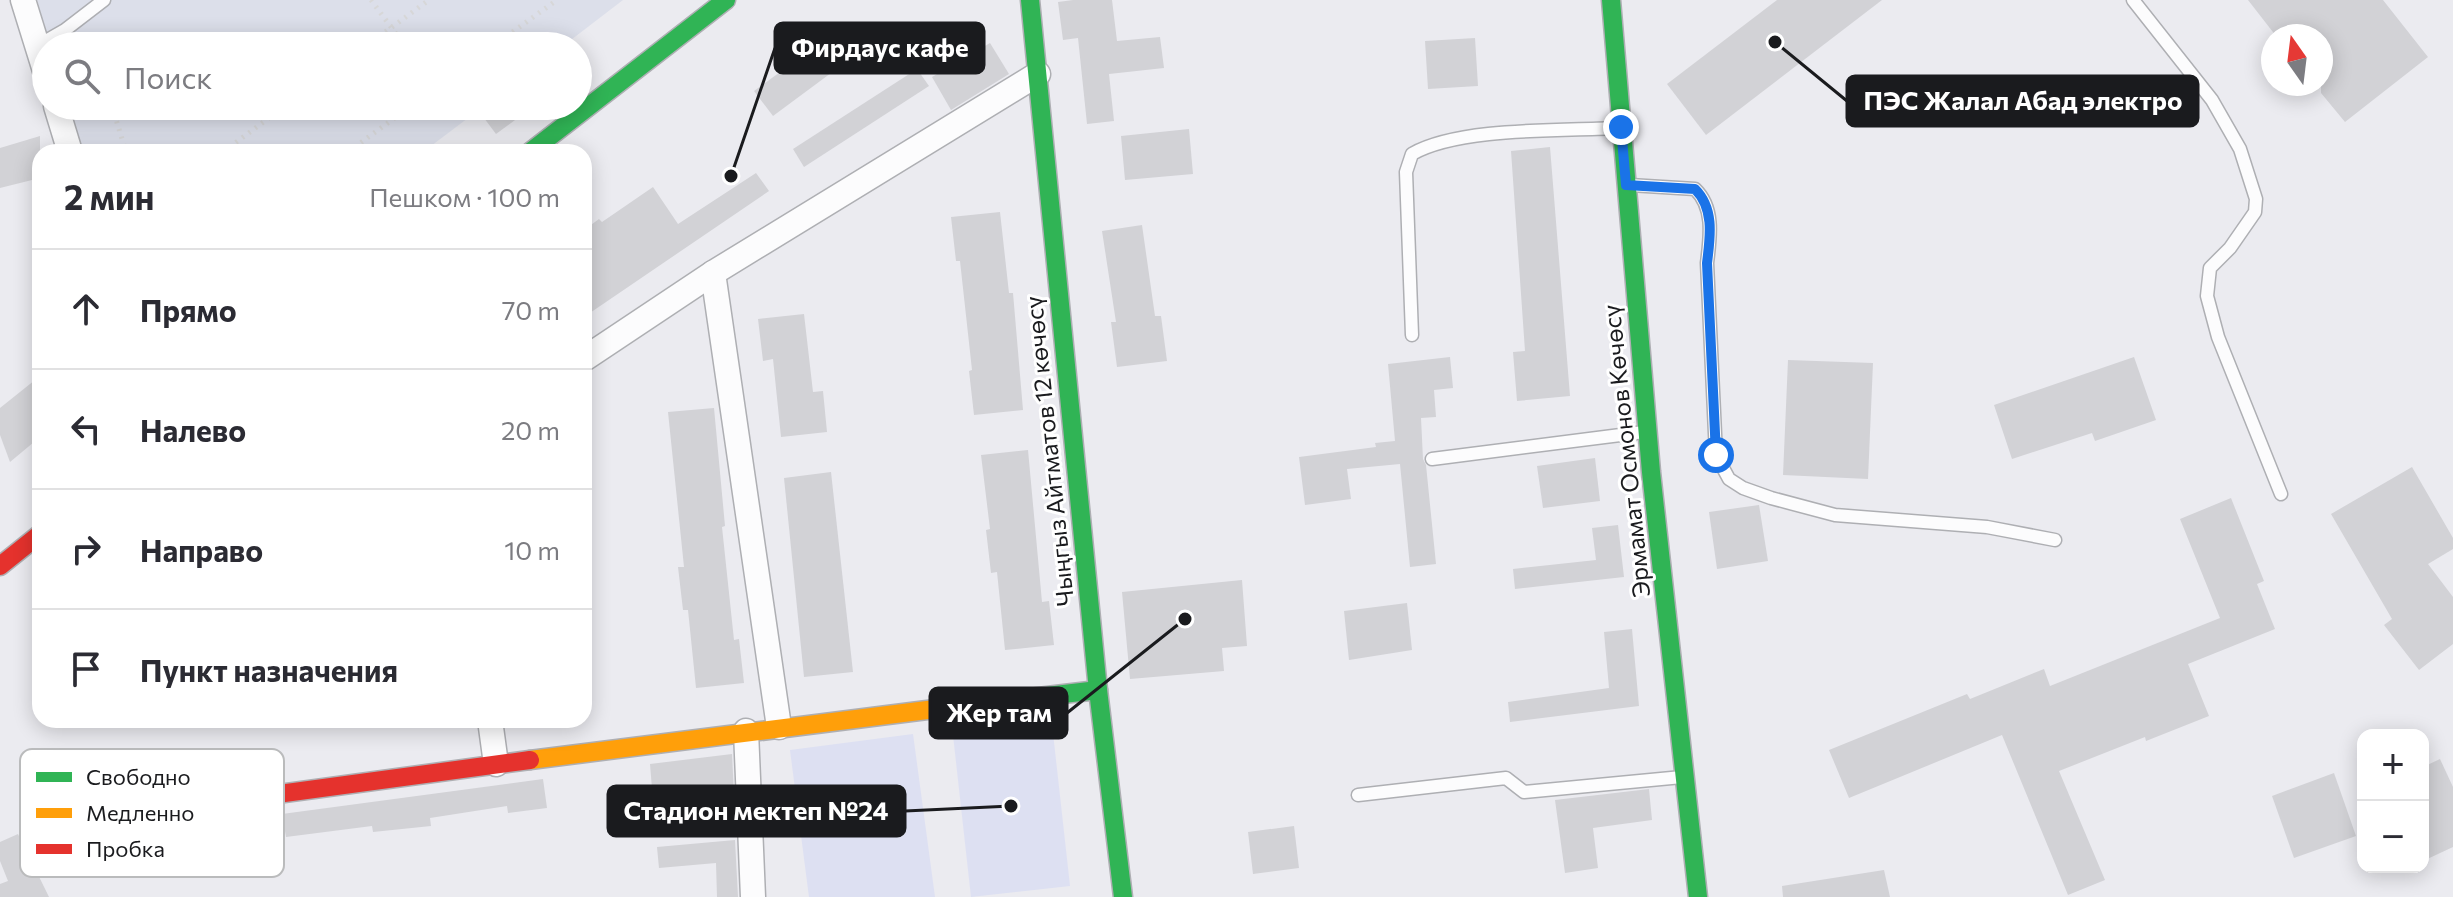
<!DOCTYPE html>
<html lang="ru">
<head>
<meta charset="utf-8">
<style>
	:root { --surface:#fff; --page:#f2f2f3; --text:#2b2b33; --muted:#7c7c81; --line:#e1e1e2 }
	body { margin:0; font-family:Commissioner,sans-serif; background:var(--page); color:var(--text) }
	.controls { position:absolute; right:24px; bottom:24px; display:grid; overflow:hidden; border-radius:16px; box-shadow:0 4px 20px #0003 }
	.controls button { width:72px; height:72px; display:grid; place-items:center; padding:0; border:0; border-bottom:2px solid var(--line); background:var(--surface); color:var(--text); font:40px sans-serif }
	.compass { position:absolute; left:2261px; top:24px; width:72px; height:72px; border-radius:50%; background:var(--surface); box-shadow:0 4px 20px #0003; rotate:346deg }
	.stop { position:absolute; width:24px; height:24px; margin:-18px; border:6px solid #1a73e8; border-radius:50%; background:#fff }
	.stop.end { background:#1a73e8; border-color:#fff; box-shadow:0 2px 8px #0008 }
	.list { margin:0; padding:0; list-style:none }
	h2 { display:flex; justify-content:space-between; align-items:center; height:104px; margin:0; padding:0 32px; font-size:34px }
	h2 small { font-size:26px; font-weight:400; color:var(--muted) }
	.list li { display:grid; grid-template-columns:52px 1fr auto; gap:24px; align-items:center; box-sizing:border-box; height:120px; padding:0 32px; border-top:2px solid var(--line) }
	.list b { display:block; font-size:30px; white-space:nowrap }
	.list em { font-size:26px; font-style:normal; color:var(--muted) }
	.icon { flex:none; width:44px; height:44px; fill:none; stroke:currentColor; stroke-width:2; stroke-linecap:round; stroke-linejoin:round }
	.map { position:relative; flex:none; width:2453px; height:897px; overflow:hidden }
	.search { position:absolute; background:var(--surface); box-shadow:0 4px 20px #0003; left:32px; top:32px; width:560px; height:88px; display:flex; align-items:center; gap:20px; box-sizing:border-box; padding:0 28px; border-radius:44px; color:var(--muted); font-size:30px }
	.panel { position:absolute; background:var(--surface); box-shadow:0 4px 20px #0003; left:32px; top:144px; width:560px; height:584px; border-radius:24px }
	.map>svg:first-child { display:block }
	.built { fill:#dcdfea }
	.green { fill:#dde0f2 }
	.building { fill:#d2d2d6 }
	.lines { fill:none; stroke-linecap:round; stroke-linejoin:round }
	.lane-casing { stroke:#aeafb3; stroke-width:15 }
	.street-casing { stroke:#aeafb3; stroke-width:27 }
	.fast-casing { stroke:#aeafb3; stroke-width:21 }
	.slow-casing { stroke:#aeafb3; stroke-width:21 }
	.jam-casing { stroke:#aeafb3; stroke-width:21 }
	.path { stroke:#d7d7d8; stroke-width:5; stroke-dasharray:2 6; stroke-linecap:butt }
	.lane { stroke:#fcfcfd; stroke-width:12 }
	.street { stroke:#fcfcfd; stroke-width:24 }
	.fast { stroke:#30b455; stroke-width:18 }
	.slow { stroke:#ff9f0a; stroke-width:18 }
	.jam { stroke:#e5322d; stroke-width:18 }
	.route { stroke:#1a73e8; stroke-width:10 }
	.labels { text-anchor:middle; stroke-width:6; stroke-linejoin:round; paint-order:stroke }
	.street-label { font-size:24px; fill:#1a1b1e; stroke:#fff }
	.key { fill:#fff; stroke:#babbbc; stroke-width:2 }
	.key-label { font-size:22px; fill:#1a1b1e }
	.leader { fill:none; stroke:#1a1b1e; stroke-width:3 }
	.callout-dot { fill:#1a1b1e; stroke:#fff; stroke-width:3 }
	.callout { fill:#1a1b1e; stroke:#1a1b1e; stroke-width:3 }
	.callout-label { font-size:26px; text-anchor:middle; font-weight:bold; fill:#fff }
</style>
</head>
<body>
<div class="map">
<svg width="2453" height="897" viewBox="0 0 2453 897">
	<rect width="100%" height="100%" fill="#ebebf0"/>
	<g class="built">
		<path d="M37,0H623L563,46H50Z"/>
		<path d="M68,106H484L423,152H82Z"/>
	</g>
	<g class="green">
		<path d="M1051,715L1070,886L971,897L952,726Z"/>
		<path d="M913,734L935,897H809L790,750Z"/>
	</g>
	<g class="building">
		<path d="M1073,0H1112L1117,41L1160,37L1164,68L1109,74L1114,121L1087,124L1078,38L1063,40L1058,2Z"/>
		<path d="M1777,0H1882L1706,135L1667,84Z"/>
		<path d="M2248,0H2383L2428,57L2345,122L2321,93V36H2276Z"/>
		<path d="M836,31L854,56L773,116L754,91Z"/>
		<path d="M1475,38L1478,86L1428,89L1425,41Z"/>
		<path d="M990,43L1009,74L951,110L932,77Z"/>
		<path d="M917,69L929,86L804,167L793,149Z"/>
		<path d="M475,106H534L496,134Z"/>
		<path d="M1189,129L1193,174L1125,180L1121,136Z"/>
		<path d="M40,136V178L0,188V148Z"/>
		<path d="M1550,147L1570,396L1517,401L1513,352L1525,351L1511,151Z"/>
		<path d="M756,173L769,191L584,317V230L599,219L602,222L653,187L678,224Z"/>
		<path d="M1000,212L1009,293H1013L1023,410L974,415L969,371L972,370L960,261H956L951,217Z"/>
		<path d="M1142,225L1155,316H1161L1167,361L1117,367L1111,322H1116L1102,231Z"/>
		<path d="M804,314L813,392L823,391L827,432L781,437L773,359L763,361L758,319Z"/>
		<path d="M1450,357L1453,388L1434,390L1436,417L1421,418L1423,459L1426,465L1436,564L1410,567L1400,464L1347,469L1351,499L1305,505L1299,457L1376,447L1375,443L1395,441L1388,364Z"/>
		<path d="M2134,357L2156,420L2095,441L2092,433L2012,459L1994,405Z"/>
		<path d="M1788,360L1873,363L1868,479L1783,475Z"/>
		<path d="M40,376V437L10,462L0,435V408Z"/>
		<path d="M714,408L725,526L722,527L734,640L739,639L744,683L696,688L688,610H683L678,567H684L668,412Z"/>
		<path d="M1028,450L1042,602L1049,601L1054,645L1005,650L997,572L991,573L986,530L990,529L981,455Z"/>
		<path d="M1595,458L1600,501L1543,508L1537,466Z"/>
		<path d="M2412,467L2453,538V549L2428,564L2453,597V644L2419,670L2384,625L2392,619L2331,514Z"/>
		<path d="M831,472L853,672L804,677L784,478Z"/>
		<path d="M2231,498L2264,581L2257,584L2275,629L2188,664L2209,716L2146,741L2145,737L2059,771L2105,880L2068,895L2002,735L1849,798L1829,750L1967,694L1970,699L2044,669L2050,686L2220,618L2180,519Z"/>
		<path d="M1759,505L1768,561L1717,569L1709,512Z"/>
		<path d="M1618,525L1624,577L1515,589L1513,569L1596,560L1592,528Z"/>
		<path d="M1242,580L1247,646L1222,648L1224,671L1130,679L1122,592Z"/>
		<path d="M1407,603L1412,650L1349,660L1344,611Z"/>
		<path d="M1632,629L1639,706L1510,722L1508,702L1609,688L1604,632Z"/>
		<path d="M732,754L734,794L653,801L650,764Z"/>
		<path d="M2440,759L2453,787V847L2423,861V767Z"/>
		<path d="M2334,773L2356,836L2294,858L2272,796Z"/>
		<path d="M543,779L547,808L508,813L507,806L430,818L431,826L373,832L372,826L286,837L282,814Z"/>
		<path d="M1649,789L1652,820L1593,828L1598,868L1565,873L1555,800Z"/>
		<path d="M1294,826L1299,868L1253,874L1248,832Z"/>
		<path d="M18,834L49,897H0V884L8,881L0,861V842Z"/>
		<path d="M735,840L738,897H717L716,863L659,868L657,847Z"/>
		<path d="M1884,870L1890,897H1783L1782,886Z"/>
	</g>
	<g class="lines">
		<g class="lane-casing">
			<g id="lane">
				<path d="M2133,0L2212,100L2240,149L2256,199L2255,212L2230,248L2210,268L2207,296L2218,337L2281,494"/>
				<path d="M37,46L65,30L104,0"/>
				<path d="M1630,185L1695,189C1715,208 1710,238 1707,263L1716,455L1729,479L1743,488L1771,498L1835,515L1987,527L2055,540"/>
				<path d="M1412,335L1406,172L1412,154C1459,127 1562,131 1618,128"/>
				<path d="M1432,459L1644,432"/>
				<path d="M1358,795L1506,778L1524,792L1682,777"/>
			</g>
		</g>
		<g class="street-casing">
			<g id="street">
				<path d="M23,0L46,74"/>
				<path d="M56,106L70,152"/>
				<path d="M713,273L779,727"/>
				<path d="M584,359L713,273L1038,74"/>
				<path d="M490,720L496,764"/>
				<path d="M746,731L753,897"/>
			</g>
		</g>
		<g class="fast-casing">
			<g id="fast">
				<path d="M1030,0L1098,690L1123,897"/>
				<path d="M1611,0L1651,472L1698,897"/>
				<path d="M530,152L726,0"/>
				<path d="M951,707L1098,690"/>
			</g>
		</g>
		<g class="slow-casing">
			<path id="slow" d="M530,760L951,707"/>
		</g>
		<g class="jam-casing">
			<g id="jam">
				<path d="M0,566L40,534"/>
				<path d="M241,799L530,760"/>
			</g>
		</g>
		<g class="path">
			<path d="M371,0L405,46"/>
			<path d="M366,46L429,0"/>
			<path d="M493,46L557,0"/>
			<path d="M112,106L126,152"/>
			<path d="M223,152L285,106"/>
			<path d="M348,152L411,106"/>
		</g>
		<use href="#lane" class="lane"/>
		<use href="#street" class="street"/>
		<use href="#fast" class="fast"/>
		<use href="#slow" class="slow"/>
		<use href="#jam" class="jam"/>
	</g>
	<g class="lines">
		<path class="route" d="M1621,127L1626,185L1695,189C1715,209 1710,238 1707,263L1716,455"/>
	</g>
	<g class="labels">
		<g class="street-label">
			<text transform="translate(1050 451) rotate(-96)" y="8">Чыңгыз Айтматов 12 көчөсү</text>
			<text transform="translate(1627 451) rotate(-96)" y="8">Эрмамат Осмонов Көчөсү</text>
		</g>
	</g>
	<rect x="20" y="749" width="264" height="128" rx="12" class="key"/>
	<rect x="36" y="772" width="36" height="10" fill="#30b455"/>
	<rect x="36" y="808" width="36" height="10" fill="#ff9f0a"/>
	<rect x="36" y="844" width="36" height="10" fill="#e5322d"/>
	<g class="key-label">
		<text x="86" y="785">Свободно</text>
		<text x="86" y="821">Медленно</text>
		<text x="86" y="857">Пробка</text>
	</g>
	<path class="leader" d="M731 176L775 48M1775 42L1847 101M1185 619L1067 713M1011 806L905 811"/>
	<g class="callout-dot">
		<circle cx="731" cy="176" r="8"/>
		<circle cx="1775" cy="42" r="8"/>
		<circle cx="1185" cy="619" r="8"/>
		<circle cx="1011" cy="806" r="8"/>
	</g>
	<g class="callout">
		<rect x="775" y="23" width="209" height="50" rx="8"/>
		<rect x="1847" y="76" width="351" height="50" rx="8"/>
		<rect x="930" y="688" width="137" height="50" rx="8"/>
		<rect x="608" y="786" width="297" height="50" rx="8"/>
	</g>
	<g class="callout-label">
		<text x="880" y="57">Фирдаус кафе</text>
		<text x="2023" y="110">ПЭС Жалал Абад электро</text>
		<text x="999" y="722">Жер там</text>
		<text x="756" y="820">Стадион мектеп №24</text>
	</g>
</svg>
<div class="controls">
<button>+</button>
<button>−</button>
</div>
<svg class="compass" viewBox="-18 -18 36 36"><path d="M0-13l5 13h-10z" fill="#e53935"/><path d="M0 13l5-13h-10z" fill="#7c7c81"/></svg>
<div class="stop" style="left:1716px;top:455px"></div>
<div class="stop end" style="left:1621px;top:127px"></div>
<div class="search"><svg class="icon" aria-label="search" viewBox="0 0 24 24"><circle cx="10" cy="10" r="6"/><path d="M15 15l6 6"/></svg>Поиск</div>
<section class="panel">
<h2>2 мин<small>Пешком · 100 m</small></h2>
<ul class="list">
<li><svg class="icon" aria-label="ahead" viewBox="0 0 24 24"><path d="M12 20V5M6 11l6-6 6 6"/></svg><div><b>Прямо</b></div><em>70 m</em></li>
<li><svg class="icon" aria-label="left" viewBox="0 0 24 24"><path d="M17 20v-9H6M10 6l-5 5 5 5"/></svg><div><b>Налево</b></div><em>20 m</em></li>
<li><svg class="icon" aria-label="right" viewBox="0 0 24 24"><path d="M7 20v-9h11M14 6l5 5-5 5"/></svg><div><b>Направо</b></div><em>10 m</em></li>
<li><svg class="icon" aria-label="arrive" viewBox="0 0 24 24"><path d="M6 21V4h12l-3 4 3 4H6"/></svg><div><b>Пункт назначения</b></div></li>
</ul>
</section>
</div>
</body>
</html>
